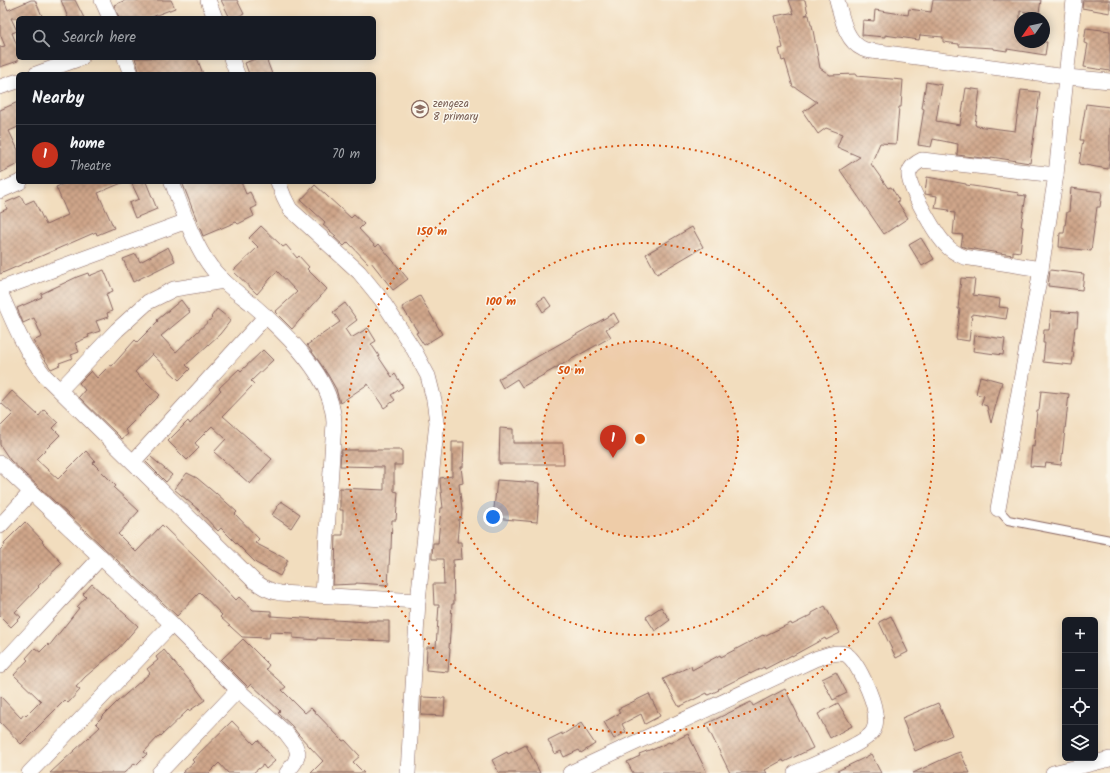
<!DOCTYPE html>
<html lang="en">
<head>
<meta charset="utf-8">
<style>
	:root { --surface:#171b24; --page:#242831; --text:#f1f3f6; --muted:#9ea1a6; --line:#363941; --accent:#c8321e }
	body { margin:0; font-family:Kalam,sans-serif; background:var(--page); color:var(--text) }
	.controls { position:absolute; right:12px; bottom:12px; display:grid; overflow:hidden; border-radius:6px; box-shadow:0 2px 10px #0003 }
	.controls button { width:36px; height:36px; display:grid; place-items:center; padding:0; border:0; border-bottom:1px solid var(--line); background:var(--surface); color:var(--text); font:20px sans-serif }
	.compass { position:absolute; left:1014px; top:12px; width:36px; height:36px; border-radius:50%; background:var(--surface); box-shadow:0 2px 10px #0003; rotate:236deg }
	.you { position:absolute; left:493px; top:517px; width:14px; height:14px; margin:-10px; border:3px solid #fff; border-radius:50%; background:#1a73e8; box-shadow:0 0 0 6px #1a73e833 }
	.badge { display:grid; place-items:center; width:26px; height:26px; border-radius:50%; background:var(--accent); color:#fff; font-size:13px; font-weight:700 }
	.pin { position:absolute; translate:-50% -33px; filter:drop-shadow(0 1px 2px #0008) }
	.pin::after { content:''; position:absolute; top:21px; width:14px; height:12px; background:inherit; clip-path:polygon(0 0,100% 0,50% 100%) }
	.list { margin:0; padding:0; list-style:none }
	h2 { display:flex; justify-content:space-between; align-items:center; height:52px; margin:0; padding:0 16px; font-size:17px }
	h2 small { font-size:13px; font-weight:400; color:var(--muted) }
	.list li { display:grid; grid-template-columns:26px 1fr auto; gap:12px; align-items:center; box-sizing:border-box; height:60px; padding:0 16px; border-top:1px solid var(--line) }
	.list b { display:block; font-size:15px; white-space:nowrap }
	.list p { margin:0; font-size:13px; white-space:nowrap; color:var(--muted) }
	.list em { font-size:13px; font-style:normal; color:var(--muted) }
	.icon { flex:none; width:22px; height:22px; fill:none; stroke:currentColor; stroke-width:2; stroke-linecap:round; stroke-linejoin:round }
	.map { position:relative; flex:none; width:1110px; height:773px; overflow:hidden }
	.search { position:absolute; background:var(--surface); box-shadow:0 2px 10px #0003; left:16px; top:16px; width:360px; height:44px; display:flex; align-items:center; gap:10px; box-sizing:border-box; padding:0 14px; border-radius:6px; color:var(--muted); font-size:15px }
	.panel { position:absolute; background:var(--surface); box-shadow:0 2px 10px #0003; left:16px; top:72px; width:360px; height:112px; border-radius:6px }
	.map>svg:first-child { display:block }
	.building { fill:url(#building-cross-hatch) }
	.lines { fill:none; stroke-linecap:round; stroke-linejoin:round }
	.service-casing { stroke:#85625e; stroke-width:10 }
	.minor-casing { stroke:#85625e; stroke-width:16 }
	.service { stroke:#fff; stroke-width:8 }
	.minor { stroke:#fff; stroke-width:15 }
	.ring { fill:none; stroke:#d8530f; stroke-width:2; stroke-dasharray:2 4 }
	.labels { text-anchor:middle; stroke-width:3; stroke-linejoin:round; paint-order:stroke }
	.education-label { font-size:11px; fill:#785e54; stroke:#fbf7ec; text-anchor:start }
	.centre { fill:#d8530f; stroke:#fbf7ec; stroke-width:2 }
	.ring-label { font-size:12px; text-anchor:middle; font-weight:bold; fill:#d8530f; stroke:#fbf7ec; stroke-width:3; stroke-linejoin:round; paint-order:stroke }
</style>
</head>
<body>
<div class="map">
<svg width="1110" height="773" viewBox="0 0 1110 773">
	<defs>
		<pattern id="building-cross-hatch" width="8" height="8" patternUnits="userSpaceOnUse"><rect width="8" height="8" fill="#cfa68a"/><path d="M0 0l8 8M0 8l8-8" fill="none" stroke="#aa8771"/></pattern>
	</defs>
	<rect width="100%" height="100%" fill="#fbf7ec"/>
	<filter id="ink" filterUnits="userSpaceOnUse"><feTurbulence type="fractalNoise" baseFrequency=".025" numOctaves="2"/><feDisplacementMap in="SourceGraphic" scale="8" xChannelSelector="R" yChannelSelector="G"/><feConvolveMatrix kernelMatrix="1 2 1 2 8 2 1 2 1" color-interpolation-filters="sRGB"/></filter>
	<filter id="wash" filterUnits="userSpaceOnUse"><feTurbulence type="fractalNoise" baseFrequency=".012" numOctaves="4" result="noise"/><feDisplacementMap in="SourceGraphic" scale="16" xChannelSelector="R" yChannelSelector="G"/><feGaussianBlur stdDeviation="0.9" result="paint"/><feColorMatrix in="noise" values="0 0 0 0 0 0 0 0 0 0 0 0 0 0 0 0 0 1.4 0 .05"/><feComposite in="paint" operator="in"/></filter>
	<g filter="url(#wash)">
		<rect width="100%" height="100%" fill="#f2ddbe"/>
		<g id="blocks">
			<g class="building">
				<path d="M0,0H4L8,10L31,0H35L43,18H11L17,31L12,33L18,48V61L0,67V47L5,46L0,34Z"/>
				<path d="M61,0H75L84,18H68Z"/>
				<path d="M126,0H171L175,8L149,18H119L114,5Z"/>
				<path d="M221,0H237L244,14L235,18H230Z"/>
				<path d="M789,0H805L808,14L805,15H809L811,25H812L820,68L830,75L856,74V76L903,80L901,107H899L896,144L880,143L871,164L888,188L891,187L899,200L897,201L908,218L884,234L840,170L860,157L837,147L842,134L826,128L818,134L803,112L817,102L795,87H793L785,60L782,61L779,49L783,48L775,16L790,13L794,14Z"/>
				<path d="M933,0H1041L1039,13L1020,11V42H1047L1045,55L1007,49V51L994,49V48L959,46V44L943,42V37L920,35L919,40L885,35V37L862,35L863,20L874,21L875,10L908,15L909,9L931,12Z"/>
				<path d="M1083,0H1110V13L1082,8Z"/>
				<path d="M1086,28L1110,31V71L1084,67L1088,44L1084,43Z"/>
				<path d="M135,58H197L203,74H140Z"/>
				<path d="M257,58H266L272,74H249L245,63Z"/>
				<path d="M926,82L942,85L936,121L960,125L966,88L980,90L975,125H976V126L1015,131L1021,90L1040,92L1030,163L991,157V159L957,155L958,144L933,139L931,147L918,145L924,109L922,108Z"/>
				<path d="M18,102V127L9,131L18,150V164L0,173V110Z"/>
				<path d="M1086,104L1110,107V153L1108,169L1079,164L1083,140H1080Z"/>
				<path d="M927,177L966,184V185L1019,193L1018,195L1026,196L1021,226L1023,227L1020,252L1013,251V255L967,248L961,246L963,235L953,234L955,213L948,212L949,210L935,208L937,196L925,194V193Z"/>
				<path d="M68,182H124L98,193L114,228L97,235L96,232L0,274V212L7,209L5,203L21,196L25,204L34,200L46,225L68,215L56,187Z"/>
				<path d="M131,182H146L157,209L135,218L129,203L139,199Z"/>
				<path d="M182,182H241L246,194L250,192L257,206L251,209L254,216L238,224L236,222L203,236Z"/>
				<path d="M315,185L351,218L354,215L364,224L359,229L376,247L379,244L408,279L393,290L371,262L369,264L348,242L344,246L334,237L336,236L323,225L325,222L301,200Z"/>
				<path d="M1071,188L1102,192L1100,207H1097L1091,251L1059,247L1060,233H1064L1067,212H1069Z"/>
				<path d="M261,226L283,247L286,245L297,258L299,256L309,267L307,269L327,289L292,329L275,312L297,292L277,271L257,294L233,271L258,247L249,238Z"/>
				<path d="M692,227L703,247L657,274L646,254Z"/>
				<path d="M921,238L934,259L922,266L909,245Z"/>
				<path d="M168,247L175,261L133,282L123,259L136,254L140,262Z"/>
				<path d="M104,270L113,291L106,294L112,311L107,313L108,317L96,321L100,331L88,335L89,337L75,343L79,352L71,355L73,358L59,363L60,365L51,369L33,341L42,337L34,318L23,323L17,308L42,297L41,294L77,277L88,273L89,276Z"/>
				<path d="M1050,270L1084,274L1082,290L1048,286Z"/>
				<path d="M961,278L975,279L973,295L1000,299L999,307L1008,308L1006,319L972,314L969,341L956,339L960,309H958Z"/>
				<path d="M420,296L442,334L424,345L416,333L418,332L402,307Z"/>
				<path d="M545,297L551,306L543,312L537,302Z"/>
				<path d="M181,300L190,312L161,336L176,352L212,318L211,317L217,309L231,320L220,334L186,365L190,369L179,380L152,354L135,372L160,395L125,430L128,434L122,439L79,397L85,390L79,383L91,371L97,378L110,365L112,366L135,340L137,342L158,321L157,320Z"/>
				<path d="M345,303L357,320L345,329L351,338L368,328L376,341L371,344L379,356H378L392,377L395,374L403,387L391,395L395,400L384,408L368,384L340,403L336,389L328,375L318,360L307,345L340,322L333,312Z"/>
				<path d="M1051,311L1078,313L1077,327H1075L1072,352H1074L1072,365L1043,362L1045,343H1043L1044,330H1049Z"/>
				<path d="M614,313L619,322L606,329L611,337L522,387L517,379L503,388L498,379Z"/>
				<path d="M975,335L1005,339L1003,355L973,351Z"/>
				<path d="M263,350L273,360L251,381L254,384L223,416L272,459L250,484L214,452L226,439L212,426L195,443L199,448L187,460L168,441L188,421L190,424L221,390L219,388L239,369L241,371Z"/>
				<path d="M980,376L1002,382L991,423L987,406L981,404L984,396L976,394Z"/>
				<path d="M12,391L39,416L44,410L58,423L53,428L60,435L36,459L58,479L86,451L95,461L93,463L116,486L114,488L139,511L118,534L136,552L162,525L200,562L236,600L239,597L253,610L271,611V616L367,622V621H389V641L317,638V640L293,638V633L270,632L269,638L242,637L220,617L222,615L200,592L177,616L10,460L0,445V427L13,414L1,403Z"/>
				<path d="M1041,391L1069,394L1061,465L1046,463L1045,467L1030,466L1032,446L1034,447L1037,410H1039Z"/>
				<path d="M500,428L513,429V443H563L564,464H499Z"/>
				<path d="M452,442H464L463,467H461L463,483L459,484L462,510L461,519H459L457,542H461L462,559L453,560L454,604H452L449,648L450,649L448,672L426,670L427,647H436L439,605H434L433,584H444L443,559H432V556L433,543H438L441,508H443L440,482V478L452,476Z"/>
				<path d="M341,450H402V465H394V491L398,492L396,520H392L391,549H390L388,585L356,583V584L333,585L334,569H335L336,535H343V510H340V488L384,490V467L340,466Z"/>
				<path d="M151,457L172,475L166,482L146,462Z"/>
				<path d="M187,473L197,478L216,494V493L237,512L235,514L259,539L255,543L288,560L280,576L256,563L221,528L218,531L199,511V510L174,489Z"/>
				<path d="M497,480L540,483L537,522L493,518Z"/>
				<path d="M281,501L300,514L291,528L272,515Z"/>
				<path d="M25,522L43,541L42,542L62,563L38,586L39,587L15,612L21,617L11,627L0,616V550L5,545L4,543Z"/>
				<path d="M92,584L138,626L118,649L85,677L76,687L80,690L68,703L65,700L21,744L0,722V696L21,718L24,714L26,716L41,701L14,675L28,660L26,658L35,648L40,652L48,644L49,646L79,608L77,607L86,597L83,594Z"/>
				<path d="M825,606L840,633L826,640L825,638L792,656V655L765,669L764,667L750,674V673L718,689L719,690L708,695L707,693L679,707L663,679L691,666L692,670L720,655L721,657L763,635L764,636L791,623L792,625L812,615V613Z"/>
				<path d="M661,607L670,620L655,631L646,617Z"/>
				<path d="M891,616L908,652L896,658L879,622Z"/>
				<path d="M243,639L269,665L266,669L286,687L282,690L305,713L311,708L343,741L345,740L360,756L353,762L364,773H311L323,761L298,734L292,726L278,713L280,711L251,684L248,687L221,660Z"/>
				<path d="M164,650L189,680H190L205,700L189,711L188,710L161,736L160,735L144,752L147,754L136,765L135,763L124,773H50L100,727L96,723L118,701L150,673L147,669L158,660L156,657Z"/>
				<path d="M836,672L847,693L833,700L822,679Z"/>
				<path d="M785,689L798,715L797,716L813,748L784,762L783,760L765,770L767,773H730L706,724L751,702L753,706Z"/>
				<path d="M649,694L660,716L645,724L641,714L622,724L626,732L614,739L604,722L620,713L618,709Z"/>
				<path d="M422,697L445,698L444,716L421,715Z"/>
				<path d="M838,703L852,726L830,738L818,714Z"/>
				<path d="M938,703L952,735L915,751L902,718Z"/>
				<path d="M232,721L254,744L258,740L275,761L266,769L263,765L253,773H228L219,763L209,773H182L194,762L192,760Z"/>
				<path d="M581,723L595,744L581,753L579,750L564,757L561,751L555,754L548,740L562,733V735Z"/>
				<path d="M688,734L707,773H633L627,762L640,756L639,754L652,749V750L669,742L670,743Z"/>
				<path d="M526,745L540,773H499L492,760L507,752L508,754Z"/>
				<path d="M960,752L970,773H913L954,754Z"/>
				<path d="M871,754L881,773H833L864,758Z"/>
			</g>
		</g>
	</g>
	<g filter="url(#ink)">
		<use href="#blocks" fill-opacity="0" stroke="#85625e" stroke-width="1"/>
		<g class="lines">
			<g class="service-casing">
				<path id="service" d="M998,509L1008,520L1110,540"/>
			</g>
			<g class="minor-casing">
				<g id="minor">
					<path d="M102,0L110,18"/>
					<path d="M208,0L215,18"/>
					<path d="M837,0C842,17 845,41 863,49C868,51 874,51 879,52L1067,77L1110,81"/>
					<path d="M125,58L131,74"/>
					<path d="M231,58L237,74"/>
					<path d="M36,74L81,58"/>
					<path d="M0,87L18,81"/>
					<path d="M172,182C182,209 194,245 211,267C222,282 238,293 252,304C281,329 324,369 332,408C333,412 334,418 334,423L323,595"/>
					<path d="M278,182L284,197L290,209L359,272L381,299L414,350L428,376L434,400L437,422L418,601L408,773"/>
					<path d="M0,191L20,182"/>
					<path d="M1041,269L964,257C957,254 951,251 946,245C936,235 907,186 909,173C911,166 916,163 922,160L1056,175"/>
					<path d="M0,289L187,221"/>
					<path d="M0,292C13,321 24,350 44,375L254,581C263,587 269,591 280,593L418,601"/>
					<path d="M60,390L117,330L148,302L174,289L224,281"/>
					<path d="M133,462L266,316"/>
					<path d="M0,463L172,624L238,690L286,733L295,745L298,753L295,762L287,773"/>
					<path d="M998,509L1041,269L1056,175L1074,0"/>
					<path d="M0,526L31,492"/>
					<path d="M0,666L101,557"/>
					<path d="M29,773L172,624"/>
					<path d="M159,773L238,690"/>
					<path d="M570,773L815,659C824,656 835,651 845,654C857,659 874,700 875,713C876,719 876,726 873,731C867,743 810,766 795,773"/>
					<path d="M1053,773L1110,759"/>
				</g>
			</g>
			<use href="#service" class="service"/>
			<use href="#minor" class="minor"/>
		</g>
	</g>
	<circle cx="640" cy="439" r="98" fill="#d8530f" fill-opacity=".12"/>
	<g class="ring">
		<circle cx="640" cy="439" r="98"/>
		<circle cx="640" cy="439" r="196"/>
		<circle cx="640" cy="439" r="294"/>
	</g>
	<defs>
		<g id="school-ring" transform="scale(0.9)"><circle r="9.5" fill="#fbf7ec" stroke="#8d6e63" stroke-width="1.5"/><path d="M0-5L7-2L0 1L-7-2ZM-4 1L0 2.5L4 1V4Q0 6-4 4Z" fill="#8d6e63"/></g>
	</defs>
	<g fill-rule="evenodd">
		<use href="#school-ring" x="420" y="109"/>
	</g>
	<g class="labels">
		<g class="education-label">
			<text x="433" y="107">zengeza<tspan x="433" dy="13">8 primary</tspan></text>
		</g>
	</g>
	<circle cx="640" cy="439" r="6" class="centre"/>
	<g class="ring-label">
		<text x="432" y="235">150 m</text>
		<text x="501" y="305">100 m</text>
		<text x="571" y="374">50 m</text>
	</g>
</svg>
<div class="controls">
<button>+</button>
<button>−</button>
<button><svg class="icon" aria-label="locate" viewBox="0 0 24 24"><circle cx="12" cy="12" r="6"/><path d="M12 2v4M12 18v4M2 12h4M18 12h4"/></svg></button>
<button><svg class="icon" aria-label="layers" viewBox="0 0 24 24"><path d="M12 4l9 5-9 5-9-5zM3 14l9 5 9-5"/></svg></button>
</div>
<svg class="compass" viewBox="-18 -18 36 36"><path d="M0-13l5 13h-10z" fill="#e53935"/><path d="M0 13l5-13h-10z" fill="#9ea1a6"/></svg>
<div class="you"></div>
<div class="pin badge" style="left:613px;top:458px">1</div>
<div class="search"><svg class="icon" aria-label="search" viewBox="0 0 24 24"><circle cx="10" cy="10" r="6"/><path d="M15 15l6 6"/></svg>Search here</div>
<section class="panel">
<h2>Nearby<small></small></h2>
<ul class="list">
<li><span class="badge">1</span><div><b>home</b><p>Theatre</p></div><em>70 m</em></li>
</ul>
</section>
</div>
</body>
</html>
